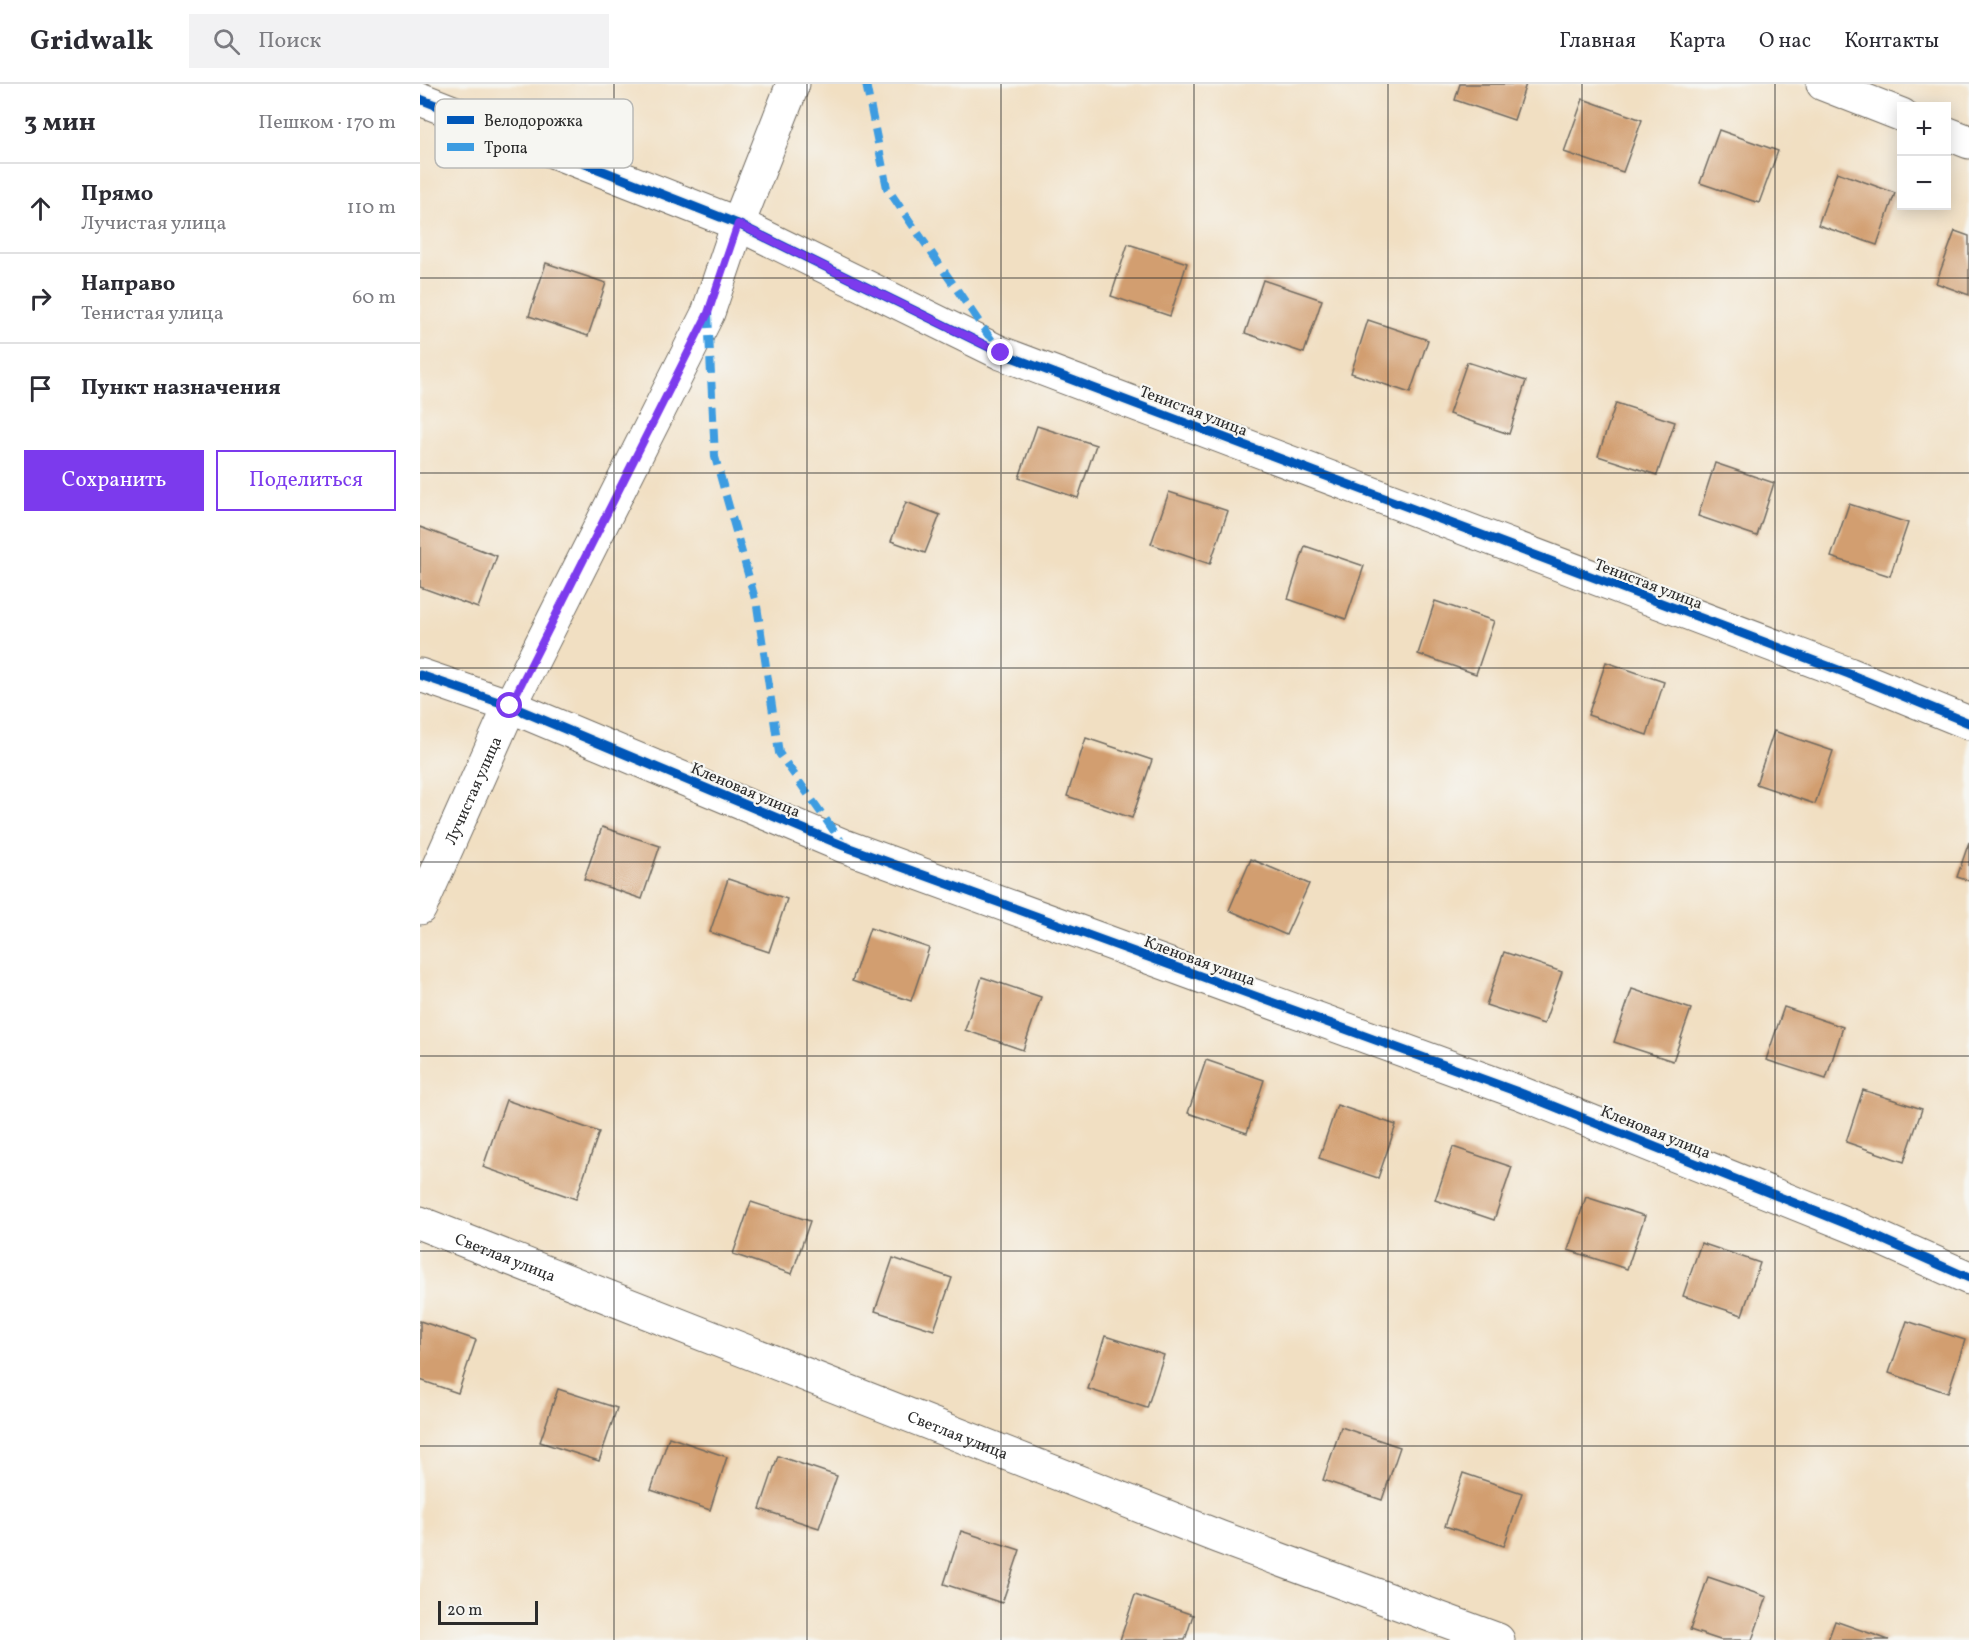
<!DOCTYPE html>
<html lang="ru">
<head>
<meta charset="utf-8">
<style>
	:root { --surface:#fff; --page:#f2f2f3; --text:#2b2b33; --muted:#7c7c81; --line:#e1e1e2; --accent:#7c3aed }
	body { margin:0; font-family:Vollkorn,serif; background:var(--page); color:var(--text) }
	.controls { position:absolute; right:18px; top:18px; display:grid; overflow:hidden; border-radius:0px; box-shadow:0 3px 15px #0003 }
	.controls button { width:54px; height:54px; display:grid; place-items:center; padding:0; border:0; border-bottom:2px solid var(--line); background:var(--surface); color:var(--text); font:30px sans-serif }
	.scale { position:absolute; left:18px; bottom:15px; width:100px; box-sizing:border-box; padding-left:6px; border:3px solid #2b2b2b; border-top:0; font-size:16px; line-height:21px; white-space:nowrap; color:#2b2b2b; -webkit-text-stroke:4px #f6f6f2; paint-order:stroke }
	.stop { position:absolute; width:18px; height:18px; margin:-14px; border:4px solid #7c3aed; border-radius:50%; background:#fff }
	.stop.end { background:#7c3aed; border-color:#fff; box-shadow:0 2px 6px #0008 }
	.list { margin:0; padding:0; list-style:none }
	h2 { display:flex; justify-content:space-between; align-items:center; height:78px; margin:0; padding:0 24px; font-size:26px }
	h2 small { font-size:20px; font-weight:400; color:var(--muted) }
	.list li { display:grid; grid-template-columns:39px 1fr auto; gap:18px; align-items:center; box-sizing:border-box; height:90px; padding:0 24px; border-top:2px solid var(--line) }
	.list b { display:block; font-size:22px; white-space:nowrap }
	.list p { margin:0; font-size:20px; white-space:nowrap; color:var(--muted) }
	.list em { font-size:20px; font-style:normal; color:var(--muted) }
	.actions { display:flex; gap:12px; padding:18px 24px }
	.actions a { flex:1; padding:14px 0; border:2px solid var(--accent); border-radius:0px; text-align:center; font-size:21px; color:var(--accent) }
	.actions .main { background:var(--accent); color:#fff }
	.icon { flex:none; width:33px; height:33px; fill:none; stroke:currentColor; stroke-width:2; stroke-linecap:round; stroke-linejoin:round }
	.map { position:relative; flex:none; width:1549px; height:1556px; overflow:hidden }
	header { display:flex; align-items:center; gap:36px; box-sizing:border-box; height:84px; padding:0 30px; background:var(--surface); border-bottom:2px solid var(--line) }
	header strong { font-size:28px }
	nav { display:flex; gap:33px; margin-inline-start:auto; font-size:21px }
	.search { width:420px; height:54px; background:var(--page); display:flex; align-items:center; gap:15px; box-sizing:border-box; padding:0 21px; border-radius:0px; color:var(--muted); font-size:22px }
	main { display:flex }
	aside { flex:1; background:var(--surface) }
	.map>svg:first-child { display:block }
	.building { fill:#d29e6f }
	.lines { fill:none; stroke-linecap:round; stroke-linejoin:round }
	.minor-casing { stroke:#706a60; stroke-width:35 }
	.minor { stroke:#fff; stroke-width:33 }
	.quiet { stroke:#3d9ce1; stroke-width:8; stroke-dasharray:15 8; stroke-linecap:butt }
	.cycleway-casing { stroke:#f6f6f2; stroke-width:13 }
	.cycleway { stroke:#0057b8; stroke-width:9 }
	.route { stroke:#7c3aed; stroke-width:8 }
	.grid { fill:none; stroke:#2b2b2b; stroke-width:1.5; stroke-opacity:0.55 }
	.labels { text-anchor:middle; stroke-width:4.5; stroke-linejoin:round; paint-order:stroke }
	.street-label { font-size:16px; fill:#2b2b2b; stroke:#f6f6f2 }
	.key { fill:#f6f6f2; stroke:#b9b9b6; stroke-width:1.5 }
	.key-label { font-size:16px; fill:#2b2b2b }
</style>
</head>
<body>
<header>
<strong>Gridwalk</strong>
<div class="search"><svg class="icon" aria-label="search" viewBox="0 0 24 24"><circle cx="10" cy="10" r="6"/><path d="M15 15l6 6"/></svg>Поиск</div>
<nav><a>Главная</a><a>Карта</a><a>О нас</a><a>Контакты</a></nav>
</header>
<main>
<aside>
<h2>3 мин<small>Пешком · 170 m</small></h2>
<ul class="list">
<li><svg class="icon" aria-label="ahead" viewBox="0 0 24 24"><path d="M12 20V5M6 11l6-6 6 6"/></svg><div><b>Прямо</b><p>Лучистая улица</p></div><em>110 m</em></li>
<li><svg class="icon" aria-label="right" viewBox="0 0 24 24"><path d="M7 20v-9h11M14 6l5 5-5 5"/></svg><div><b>Направо</b><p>Тенистая улица</p></div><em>60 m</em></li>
<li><svg class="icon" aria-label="arrive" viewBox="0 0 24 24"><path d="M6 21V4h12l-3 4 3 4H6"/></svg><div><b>Пункт назначения</b></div></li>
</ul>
<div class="actions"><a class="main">Сохранить</a><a>Поделиться</a></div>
</aside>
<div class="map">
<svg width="1549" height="1556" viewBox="0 0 1549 1556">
	<rect width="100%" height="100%" fill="#f6f6f2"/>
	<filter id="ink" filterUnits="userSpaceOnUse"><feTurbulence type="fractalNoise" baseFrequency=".0167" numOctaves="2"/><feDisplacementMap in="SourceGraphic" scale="12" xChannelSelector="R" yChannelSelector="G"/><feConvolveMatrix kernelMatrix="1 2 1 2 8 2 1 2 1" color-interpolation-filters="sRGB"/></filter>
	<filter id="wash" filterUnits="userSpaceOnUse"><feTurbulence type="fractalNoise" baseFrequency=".008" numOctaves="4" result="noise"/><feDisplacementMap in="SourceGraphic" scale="24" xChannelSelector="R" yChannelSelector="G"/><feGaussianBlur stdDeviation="1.35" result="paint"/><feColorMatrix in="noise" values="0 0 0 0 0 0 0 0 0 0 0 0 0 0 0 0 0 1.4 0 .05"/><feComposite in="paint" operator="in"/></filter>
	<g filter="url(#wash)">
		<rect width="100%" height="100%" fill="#f1dfc2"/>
		<g id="blocks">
			<g class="building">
				<path d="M1040,0H1106L1094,36L1035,16Z"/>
				<path d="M1163,15L1222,36L1203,88L1144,68Z"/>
				<path d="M1299,46L1358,67L1339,119L1280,99Z"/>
				<path d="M1417,88L1475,109L1457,161L1398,141Z"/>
				<path d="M1535,147L1549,152V211L1516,199Z"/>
				<path d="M708,160L767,179L750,232L691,212Z"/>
				<path d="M126,179L186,199L168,252L109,232Z"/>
				<path d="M843,196L902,216L884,269L825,249Z"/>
				<path d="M948,236L1008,256L990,309L931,289Z"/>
				<path d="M1047,278L1106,297L1089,350L1029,330Z"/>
				<path d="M1196,319L1255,338L1237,391L1178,372Z"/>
				<path d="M617,342L676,361L658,414L599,394Z"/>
				<path d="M1295,379L1354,399L1337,452L1278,432Z"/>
				<path d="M749,408L808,427L790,480L731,460Z"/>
				<path d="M486,418L520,431L505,469L471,457Z"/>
				<path d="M1429,420L1488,439L1470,492L1411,473Z"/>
				<path d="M0,443L77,472L58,524L0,503Z"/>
				<path d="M885,462L944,482L926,535L868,515Z"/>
				<path d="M1015,517L1074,537L1056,590L998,570Z"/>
				<path d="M1186,578L1244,598L1227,651L1168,631Z"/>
				<path d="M1354,647L1413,667L1395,720L1336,700Z"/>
				<path d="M666,654L732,676L712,734L647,712Z"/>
				<path d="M182,743L240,762L222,815L164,795Z"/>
				<path d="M1549,758V797L1537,793Z"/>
				<path d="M831,775L889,800L866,851L809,826Z"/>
				<path d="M308,795L367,815L349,868L290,848Z"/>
				<path d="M450,844L509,864L491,917L432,897Z"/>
				<path d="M1084,868L1142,888L1124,940L1066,921Z"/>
				<path d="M562,893L621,913L603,966L545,946Z"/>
				<path d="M1212,905L1271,925L1253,977L1194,958Z"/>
				<path d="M1364,923L1423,943L1406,995L1346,976Z"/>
				<path d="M786,976L844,996L827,1049L768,1029Z"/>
				<path d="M1443,1006L1502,1025L1484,1078L1426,1058Z"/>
				<path d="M86,1016L179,1048L156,1115L63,1083Z"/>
				<path d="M917,1021L976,1041L958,1094L899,1074Z"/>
				<path d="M1033,1063L1092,1083L1074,1136L1015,1116Z"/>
				<path d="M1166,1113L1225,1132L1207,1185L1148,1166Z"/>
				<path d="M331,1118L390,1137L372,1190L313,1170Z"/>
				<path d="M1281,1159L1340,1179L1322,1231L1263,1212Z"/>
				<path d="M473,1174L532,1194L514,1246L455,1227Z"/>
				<path d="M0,1237L56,1256L38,1309L0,1296Z"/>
				<path d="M1487,1237L1545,1256L1528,1309L1469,1289Z"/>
				<path d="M685,1252L744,1271L727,1324L668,1305Z"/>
				<path d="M138,1305L197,1324L179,1377L120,1358Z"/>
				<path d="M921,1343L980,1363L962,1416L903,1396Z"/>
				<path d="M249,1353L307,1373L290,1426L231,1406Z"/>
				<path d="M358,1372L417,1392L399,1444L340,1425Z"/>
				<path d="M1043,1389L1102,1409L1084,1462L1025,1442Z"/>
				<path d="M541,1447L600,1466L582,1519L524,1500Z"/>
				<path d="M1288,1493L1347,1513L1332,1556H1300L1270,1546Z"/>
				<path d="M715,1511L773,1531L765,1556H700Z"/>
				<path d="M1415,1537L1469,1556H1408Z"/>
			</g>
		</g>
	</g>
	<g filter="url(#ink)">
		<use href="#blocks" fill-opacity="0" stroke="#706a60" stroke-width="1.5"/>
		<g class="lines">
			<g class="minor-casing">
				<g id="minor">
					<path d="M1403,0L1482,31"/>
					<path d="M0,15L318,140L581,269L1429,590L1549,639"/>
					<path d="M1526,49L1549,58"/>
					<path d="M0,591L90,622L424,762L1098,1008L1437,1144L1549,1194"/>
					<path id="s1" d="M0,824L90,622L288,229L318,140L373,0"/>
					<path id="s2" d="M0,1139L799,1453L1078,1556"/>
				</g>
			</g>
			<use href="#minor" class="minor"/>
			<g class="quiet">
				<path d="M446,0L467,104L577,264"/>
				<path d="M288,229L295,373L337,522L359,669L423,760"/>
			</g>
			<g class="cycleway-casing">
				<g id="cycleway">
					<path d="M0,15L318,140L581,269L1429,590L1549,639"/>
					<path d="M0,591L90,622L424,762L1098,1008L1437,1144L1549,1194"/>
				</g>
			</g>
			<use href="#cycleway" class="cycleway"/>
		</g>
	</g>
	<g class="lines" filter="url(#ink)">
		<path class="route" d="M90,622L288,229L318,140L581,269"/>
	</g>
	<path class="grid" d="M194,0V1556M387,0V1556M581,0V1556M774,0V1556M968,0V1556M1162,0V1556M1355,0V1556M0,194H1549M0,389H1549M0,584H1549M0,778H1549M0,972H1549M0,1167H1549M0,1362H1549"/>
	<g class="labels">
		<g class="street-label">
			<text transform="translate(774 326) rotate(21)" y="6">Тенистая улица</text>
			<text transform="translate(1229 499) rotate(21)" y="6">Тенистая улица</text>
			<text transform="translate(326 705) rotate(23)" y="6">Кленовая улица</text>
			<text dy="6" stroke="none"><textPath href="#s1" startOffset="129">Лучистая улица</textPath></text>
			<text transform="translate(780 876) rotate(20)" y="6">Кленовая улица</text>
			<text transform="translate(1236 1047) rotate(22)" y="6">Кленовая улица</text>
			<text dy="6" stroke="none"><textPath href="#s2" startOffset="92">Светлая улица</textPath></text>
			<text dy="6" stroke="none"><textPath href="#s2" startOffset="578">Светлая улица</textPath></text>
		</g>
	</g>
	<rect x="15" y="15" width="198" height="69" rx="9" class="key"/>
	<rect x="27" y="32" width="27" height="8" fill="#0057b8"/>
	<rect x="27" y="59" width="27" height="8" fill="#3d9ce1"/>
	<g class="key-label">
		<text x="64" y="42">Велодорожка</text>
		<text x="64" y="69">Тропа</text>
	</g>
</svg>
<div class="controls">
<button>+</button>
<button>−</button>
</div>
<div class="scale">20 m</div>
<div class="stop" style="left:90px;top:622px"></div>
<div class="stop end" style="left:581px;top:269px"></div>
</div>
</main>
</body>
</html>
